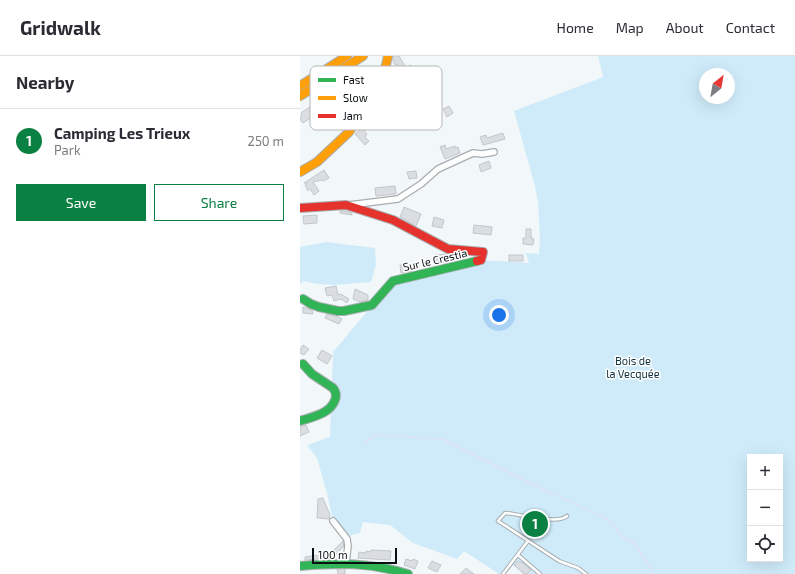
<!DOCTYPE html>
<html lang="en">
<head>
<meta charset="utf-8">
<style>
	:root { --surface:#fff; --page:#f2f2f3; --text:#2b2b33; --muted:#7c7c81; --line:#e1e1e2; --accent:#0b8043 }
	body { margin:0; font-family:"Exo 2",sans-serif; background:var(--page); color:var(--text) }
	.controls { position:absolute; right:12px; bottom:12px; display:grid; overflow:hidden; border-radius:0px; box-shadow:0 4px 16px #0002 }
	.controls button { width:36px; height:36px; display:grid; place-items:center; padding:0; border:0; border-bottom:1px solid var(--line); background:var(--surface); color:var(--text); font:20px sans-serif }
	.compass { position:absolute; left:399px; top:12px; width:36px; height:36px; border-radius:50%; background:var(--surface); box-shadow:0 4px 16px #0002; rotate:31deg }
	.scale { position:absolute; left:12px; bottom:10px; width:85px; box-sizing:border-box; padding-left:4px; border:2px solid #090f12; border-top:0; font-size:11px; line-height:14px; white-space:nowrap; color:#090f12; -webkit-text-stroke:3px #fff; paint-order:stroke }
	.you { position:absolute; left:199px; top:259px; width:14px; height:14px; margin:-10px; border:3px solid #fff; border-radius:50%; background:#1a73e8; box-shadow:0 0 0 6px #1a73e833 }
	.badge { display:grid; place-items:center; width:26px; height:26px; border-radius:50%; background:var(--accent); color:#fff; font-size:13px; font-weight:700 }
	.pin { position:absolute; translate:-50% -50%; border:2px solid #fff; box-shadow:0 1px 4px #0006 }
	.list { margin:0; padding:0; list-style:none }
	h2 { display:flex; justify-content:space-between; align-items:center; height:52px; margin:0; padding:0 16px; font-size:17px }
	h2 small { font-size:13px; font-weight:400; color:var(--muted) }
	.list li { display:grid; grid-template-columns:26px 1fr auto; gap:12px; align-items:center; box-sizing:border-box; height:64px; padding:0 16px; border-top:1px solid var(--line) }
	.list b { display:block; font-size:15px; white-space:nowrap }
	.list p { margin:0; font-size:13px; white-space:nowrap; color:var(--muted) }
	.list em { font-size:13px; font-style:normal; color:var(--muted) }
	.actions { display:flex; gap:8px; padding:12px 16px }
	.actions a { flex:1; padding:9px 0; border:1px solid var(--accent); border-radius:0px; text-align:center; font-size:14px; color:var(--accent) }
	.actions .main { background:var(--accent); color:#fff }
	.icon { flex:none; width:22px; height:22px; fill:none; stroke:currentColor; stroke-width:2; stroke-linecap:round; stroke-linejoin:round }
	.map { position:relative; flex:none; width:495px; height:518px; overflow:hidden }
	header { display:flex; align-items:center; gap:24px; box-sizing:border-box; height:56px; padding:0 20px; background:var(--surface); border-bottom:1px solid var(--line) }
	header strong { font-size:19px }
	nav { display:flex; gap:22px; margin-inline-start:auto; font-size:14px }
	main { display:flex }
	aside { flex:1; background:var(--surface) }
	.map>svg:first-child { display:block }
	.green { fill:#cfebf9; fill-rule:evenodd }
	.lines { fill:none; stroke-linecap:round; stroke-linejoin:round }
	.stream { stroke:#dce0fb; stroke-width:1.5 }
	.building { fill:#dadee2; stroke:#c2c7cb }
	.lane-casing { stroke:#a8adb0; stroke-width:4.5 }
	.street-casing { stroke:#a8adb0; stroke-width:8 }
	.fast-casing { stroke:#a8adb0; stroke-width:10 }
	.slow-casing { stroke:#a8adb0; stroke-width:10 }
	.jam-casing { stroke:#a8adb0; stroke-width:10 }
	.lane { stroke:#fdfefe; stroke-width:2.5 }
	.street { stroke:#fdfefe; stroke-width:5.5 }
	.fast { stroke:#30b455; stroke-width:8 }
	.slow { stroke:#ff9f0a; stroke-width:8 }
	.jam { stroke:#e5322d; stroke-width:8 }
	.labels { text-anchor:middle; stroke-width:3; stroke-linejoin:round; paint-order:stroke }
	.street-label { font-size:11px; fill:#090f12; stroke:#fff }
	.park-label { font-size:11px; fill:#0f303e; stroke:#fff }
	.key { fill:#fff; stroke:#b5b7b8; stroke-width:1 }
	.key-label { font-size:11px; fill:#090f12 }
</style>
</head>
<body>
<header>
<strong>Gridwalk</strong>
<nav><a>Home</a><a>Map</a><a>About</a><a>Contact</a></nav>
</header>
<main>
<aside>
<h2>Nearby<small></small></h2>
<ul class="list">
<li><span class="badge">1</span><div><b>Camping Les Trieux</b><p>Park</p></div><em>250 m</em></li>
</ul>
<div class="actions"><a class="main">Save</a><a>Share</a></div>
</aside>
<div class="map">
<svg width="495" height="518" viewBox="0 0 495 518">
	<rect width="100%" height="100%" fill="#f2f7fa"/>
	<g class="green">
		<path d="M298,0H495V518H223L213,509L206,518H199L164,495L157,503L113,487L90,469L63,466L60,477L45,481L33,465L27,437L17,402L7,389L30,381L33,296L93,225L181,204L229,207L226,197L239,198L240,182L238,147L235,130L214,55L303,21ZM405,18H429V42H405ZM450,401H480V503H450Z"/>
		<path d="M26,186L75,192L76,209L71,226L35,229L18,228L4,225L0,228V191Z"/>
	</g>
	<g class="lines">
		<path class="stream" d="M65,386L76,379L143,383L224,424L309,464L323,481L335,488L354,518"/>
	</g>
	<g class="building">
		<path d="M95,0H99L107,13L103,16L100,11H99L97,8L95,9L93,5V1Z"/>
		<path d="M111,9L115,16L112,18L107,11Z"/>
		<path d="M31,38L38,49L35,51L32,47L21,55L22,56L18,59L17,58L3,67L0,63V61L2,59L1,57L18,45L20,47L29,42L28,40Z"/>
		<path d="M149,50L153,57L147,61L143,53Z"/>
		<path d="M62,72L67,78L65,81L69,85L65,89L55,78Z"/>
		<path d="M203,77L205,83L183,89L180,81L186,79L187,82Z"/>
		<path d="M145,89L146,93L155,90V92L158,91L160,97L145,103L140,91Z"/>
		<path d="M189,105L191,112L181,116L179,109Z"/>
		<path d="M24,114L29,122L23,125L22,124L13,126L19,135L14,139L10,133L8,135L5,129L7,128V127H4Z"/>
		<path d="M116,115L117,122L109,123L107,116Z"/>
		<path d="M95,130L96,138L76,140L75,132Z"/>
		<path d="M104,151L121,158L116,170L100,161Z"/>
		<path d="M40,155H45L52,157V159L40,157Z"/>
		<path d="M17,159V167L4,168L3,160Z"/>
		<path d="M134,161L144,164L142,172L132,170Z"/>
		<path d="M174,169L192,171L191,179L173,177Z"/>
		<path d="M226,173H231V181H232V183H234L233,189L223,188V182H226Z"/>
		<path d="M147,198L148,206L137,207L135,199Z"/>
		<rect x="209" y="199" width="14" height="6"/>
		<path d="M111,208L112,215L101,217L100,209Z"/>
		<path d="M36,230L38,239L41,238L49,243L47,247L41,243L34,245L32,239L27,240L25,232Z"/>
		<path d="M55,233L68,239V244L60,246L53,243Z"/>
		<path d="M3,251L12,254L13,258L3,257Z"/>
		<path d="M27,258L36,260L42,263L39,268L25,262Z"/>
		<path d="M3,289L9,293L4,299L0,297V294Z"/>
		<path d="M22,294L32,300L27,308L17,302Z"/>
		<path d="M6,369L9,376L0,380V371Z"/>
		<path d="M23,442L30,459L29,463L17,462L18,443Z"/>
		<path d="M43,485L44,490L33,502L29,499Z"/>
		<path d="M71,494L91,495L90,504L58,502L59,496L66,497V495L71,496Z"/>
		<path d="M28,498L29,502L5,504V501Z"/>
		<path d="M106,503L112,505L113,503L118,505L115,513L104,509Z"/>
		<path d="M132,505L141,509L137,516L128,512Z"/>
		<path d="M218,505L221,507L222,506L231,514L227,518H225L214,509Z"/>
		<path d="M166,512L174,518H160Z"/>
		<path d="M37,513H45V518H38Z"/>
	</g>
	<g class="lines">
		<g class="lane-casing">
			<g id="lane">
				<path d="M267,460C257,469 220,458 205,457L198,465L259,505L278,512L286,518"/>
				<path d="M218,499L240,518"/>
				<path d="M203,518L228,485"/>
			</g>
		</g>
		<g class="street-casing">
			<g id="street">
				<path d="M49,149L98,143L121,128L138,113L173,97L182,98L194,96"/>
				<path d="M33,465L47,483L48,490L46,507"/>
			</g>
		</g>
		<g class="fast-casing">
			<g id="fast">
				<path d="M3,243L11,248L19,251L38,255H44L72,249L93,225L177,205"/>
				<path d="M0,365C12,361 30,358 35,344C37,339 36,336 33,332L12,318L3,308"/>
				<path d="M0,510C40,507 69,506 108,518"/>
			</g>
		</g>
		<g class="slow-casing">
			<g id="slow">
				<path d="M0,30L47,0"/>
				<path d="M0,40L63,0"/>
				<path d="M0,116L17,106L49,76L75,38L86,9L88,0"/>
			</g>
		</g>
		<g class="jam-casing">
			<path id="jam" d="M0,152L46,149L93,164L148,193L183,196L181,204L177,205"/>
		</g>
		<use href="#lane" class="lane"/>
		<use href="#street" class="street"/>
		<use href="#fast" class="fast"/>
		<use href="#slow" class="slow"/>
		<use href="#jam" class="jam"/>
	</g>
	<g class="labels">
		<g class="street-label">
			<text transform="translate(135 204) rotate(-13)" y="4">Sur le Crestia</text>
		</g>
		<g class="park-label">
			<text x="333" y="309">Bois de<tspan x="333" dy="13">la Vecquée</tspan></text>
		</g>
	</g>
	<rect x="10" y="10" width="132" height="64" rx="6" class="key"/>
	<rect x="18" y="22" width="18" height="4" fill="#30b455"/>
	<rect x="18" y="40" width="18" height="4" fill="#ff9f0a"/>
	<rect x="18" y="58" width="18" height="4" fill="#e5322d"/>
	<g class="key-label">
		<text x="43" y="28">Fast</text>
		<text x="43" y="46">Slow</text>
		<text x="43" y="64">Jam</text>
	</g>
</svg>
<div class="controls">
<button>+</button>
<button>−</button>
<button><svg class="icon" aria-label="locate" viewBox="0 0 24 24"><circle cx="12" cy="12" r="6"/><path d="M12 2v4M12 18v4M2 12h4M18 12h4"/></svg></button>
</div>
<svg class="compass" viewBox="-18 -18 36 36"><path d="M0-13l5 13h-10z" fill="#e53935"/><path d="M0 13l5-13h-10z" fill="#7c7c81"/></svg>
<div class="scale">100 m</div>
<div class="you"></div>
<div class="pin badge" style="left:235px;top:468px">1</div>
</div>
</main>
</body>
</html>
